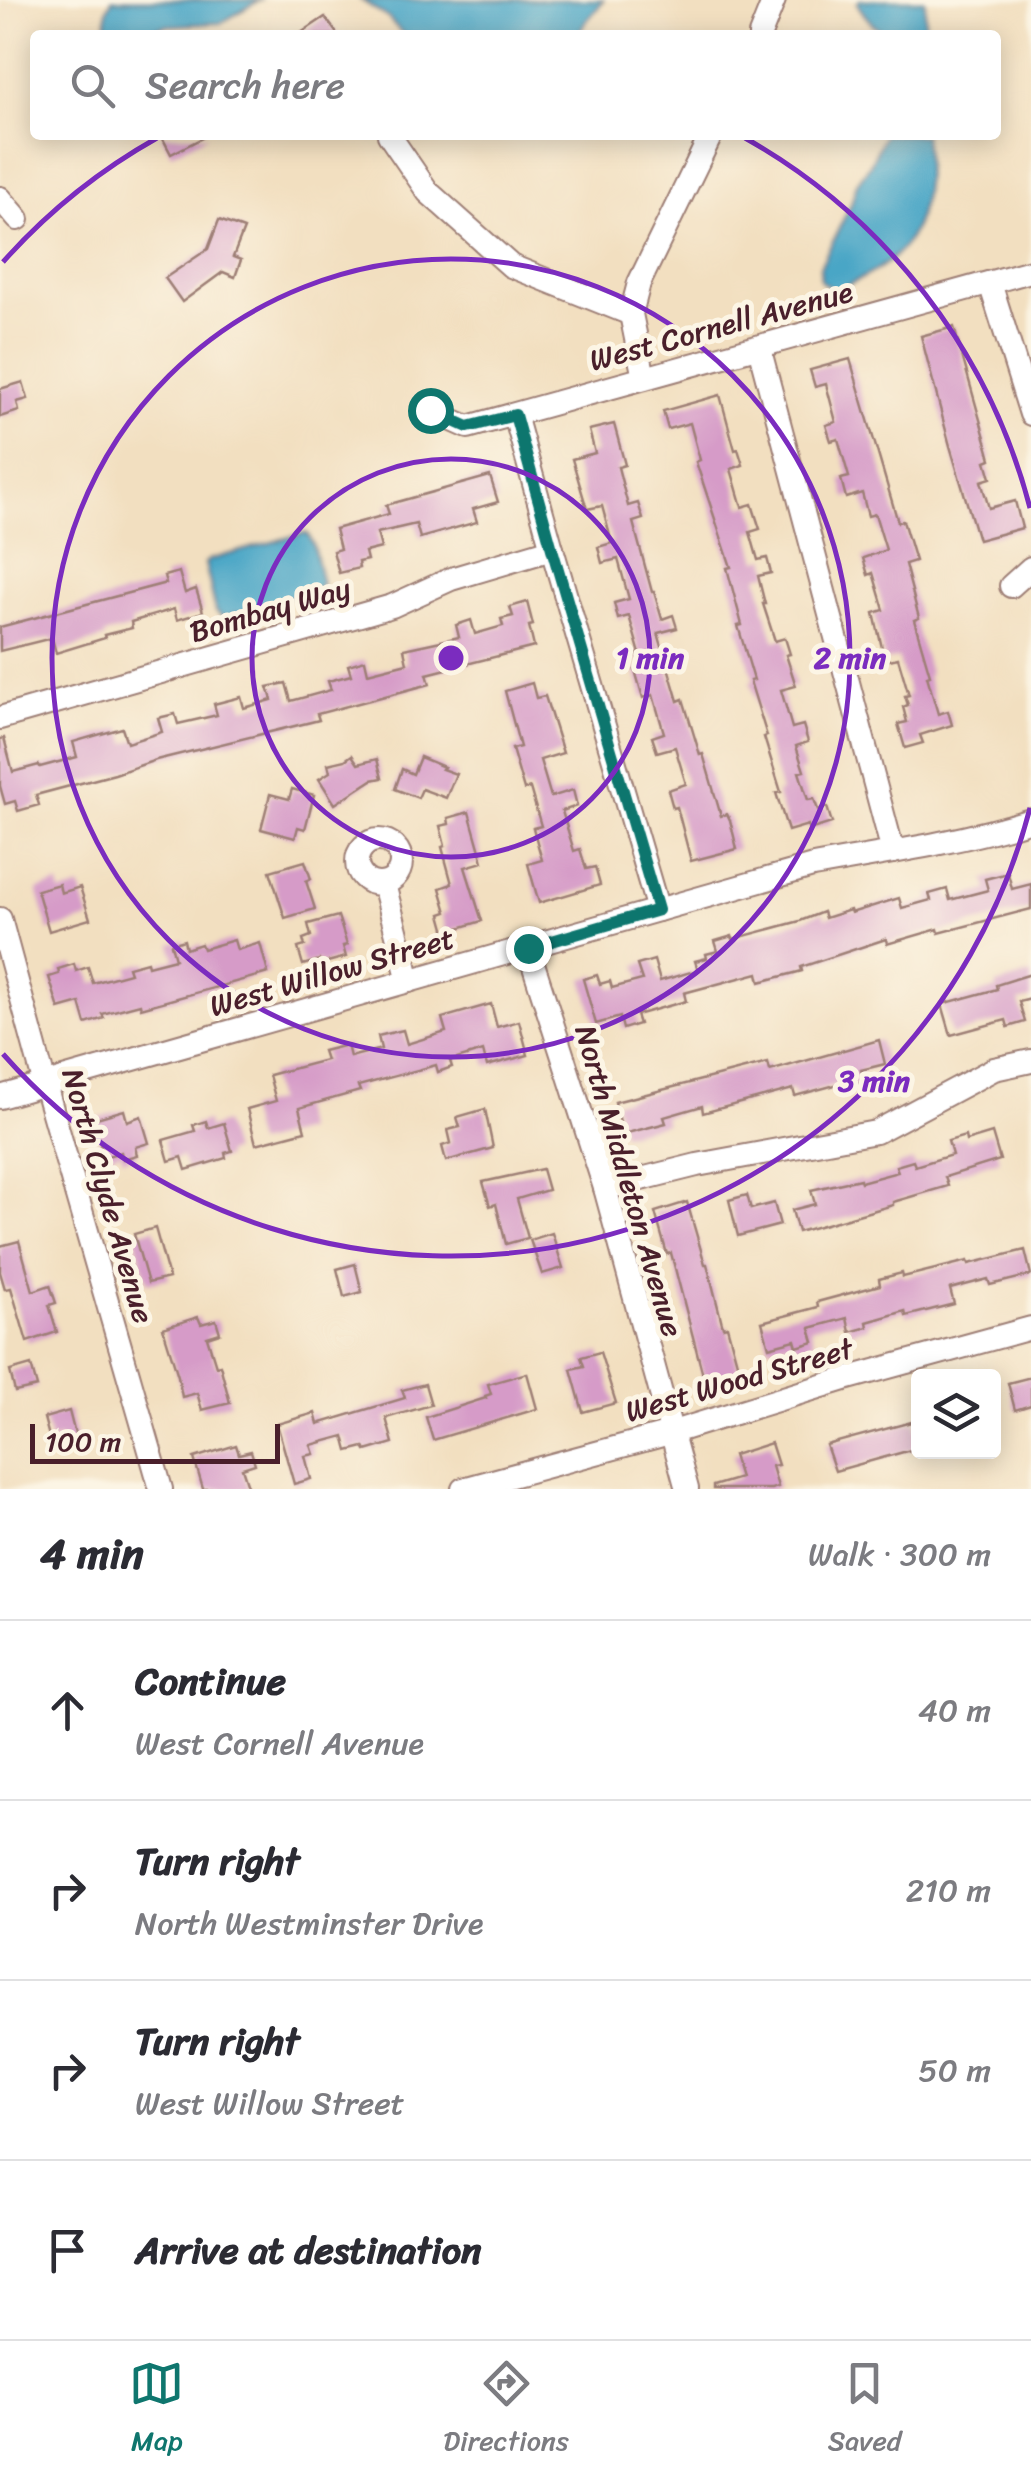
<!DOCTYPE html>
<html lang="en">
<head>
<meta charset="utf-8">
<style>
	:root { --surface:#fff; --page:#f2f2f3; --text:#2b2b33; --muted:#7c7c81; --line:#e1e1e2; --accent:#0f766e }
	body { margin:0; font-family:Sriracha,sans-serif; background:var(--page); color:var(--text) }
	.controls { position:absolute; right:30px; bottom:30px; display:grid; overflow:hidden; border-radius:10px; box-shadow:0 5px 25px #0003 }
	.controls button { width:90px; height:90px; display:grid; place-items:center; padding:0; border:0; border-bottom:2px solid var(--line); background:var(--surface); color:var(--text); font:50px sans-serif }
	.scale { position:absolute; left:30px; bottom:25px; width:250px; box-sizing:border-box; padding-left:10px; border:5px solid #4a1f2b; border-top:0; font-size:28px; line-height:35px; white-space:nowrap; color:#4a1f2b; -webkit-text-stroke:8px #fcf5e5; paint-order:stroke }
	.stop { position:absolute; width:30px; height:30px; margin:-22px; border:8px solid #0f766e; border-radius:50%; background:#fff }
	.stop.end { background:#0f766e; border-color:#fff; box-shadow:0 2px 10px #0008 }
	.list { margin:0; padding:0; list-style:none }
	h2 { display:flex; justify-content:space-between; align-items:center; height:130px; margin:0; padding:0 40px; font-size:42px }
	h2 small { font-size:32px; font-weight:400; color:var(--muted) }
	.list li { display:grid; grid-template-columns:65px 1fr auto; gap:30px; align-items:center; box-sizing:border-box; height:180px; padding:0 40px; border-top:2px solid var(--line) }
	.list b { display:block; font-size:38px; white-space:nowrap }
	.list p { margin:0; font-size:32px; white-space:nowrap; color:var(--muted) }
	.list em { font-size:32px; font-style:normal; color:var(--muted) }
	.icon { flex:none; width:55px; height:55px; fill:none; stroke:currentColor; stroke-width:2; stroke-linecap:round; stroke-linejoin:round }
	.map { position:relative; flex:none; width:1031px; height:1489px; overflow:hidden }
	.search { position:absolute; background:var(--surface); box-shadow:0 5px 25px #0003; left:30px; right:30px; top:30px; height:110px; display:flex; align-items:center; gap:25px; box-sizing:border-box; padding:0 35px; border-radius:10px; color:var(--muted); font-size:38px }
	.sheet { height:850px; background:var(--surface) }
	nav { display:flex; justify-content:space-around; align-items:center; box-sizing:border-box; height:140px; border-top:2px solid var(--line); background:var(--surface); font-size:28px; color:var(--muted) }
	nav a { display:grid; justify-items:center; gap:5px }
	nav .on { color:var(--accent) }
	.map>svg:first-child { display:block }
	.water { fill:#48a6c6; stroke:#496278; stroke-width:2.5 }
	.building { fill:#d69bc8 }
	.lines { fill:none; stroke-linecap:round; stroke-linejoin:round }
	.minor-casing { stroke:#9e7f76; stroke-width:26 }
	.minor { stroke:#fff; stroke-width:22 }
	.route { stroke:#0f766e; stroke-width:12 }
	.ring { fill:none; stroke:#7b2cbf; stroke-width:5 }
	.labels { text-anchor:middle; stroke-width:10; stroke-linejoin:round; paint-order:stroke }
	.street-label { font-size:30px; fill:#4a1f2b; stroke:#fcf5e5 }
	.centre { fill:#7b2cbf; stroke:#fcf5e5; stroke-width:5 }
	.ring-label { font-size:30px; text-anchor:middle; font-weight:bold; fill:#7b2cbf; stroke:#fcf5e5; stroke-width:10; stroke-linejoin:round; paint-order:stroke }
</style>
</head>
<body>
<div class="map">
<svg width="1031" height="1489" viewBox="0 0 1031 1489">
	<rect width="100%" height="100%" fill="#fcf5e5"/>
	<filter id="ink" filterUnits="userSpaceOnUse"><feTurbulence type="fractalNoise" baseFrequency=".01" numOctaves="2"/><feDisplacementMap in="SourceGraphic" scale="20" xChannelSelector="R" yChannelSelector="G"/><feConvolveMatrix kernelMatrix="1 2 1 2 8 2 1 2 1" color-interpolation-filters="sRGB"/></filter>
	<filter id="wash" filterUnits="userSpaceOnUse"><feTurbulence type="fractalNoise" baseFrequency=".0048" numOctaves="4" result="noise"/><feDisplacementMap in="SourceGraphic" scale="40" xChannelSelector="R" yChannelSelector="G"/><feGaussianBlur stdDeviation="2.25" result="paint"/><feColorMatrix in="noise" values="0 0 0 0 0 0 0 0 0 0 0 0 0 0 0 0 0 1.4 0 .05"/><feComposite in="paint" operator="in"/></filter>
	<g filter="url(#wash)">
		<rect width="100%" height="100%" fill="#f2dfc0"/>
		<g class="water">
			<path d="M112,0H260L221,23L165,26L133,35H118L106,25L107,9Z"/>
			<path d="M361,0H603C596,13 583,21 578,35H404L387,17Z"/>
			<path d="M860,0H925V35C888,35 877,37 857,3Z"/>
			<path d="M884,135H924C929,174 926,226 896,255C878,272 856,282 834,290L821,281L820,267L851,204L857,183L870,165Z"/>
			<path d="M304,533L308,534L313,545L322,584L314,589L228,616L222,617L216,611L205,563L209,560Z"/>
		</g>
		<g id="blocks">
			<g class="building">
				<path d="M325,17L338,35H298Z"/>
				<path d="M161,135H208L171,154Z"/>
				<path d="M219,220L244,229L233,257L241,260L235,277L223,272L182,302L165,278L208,249Z"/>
				<path d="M954,327L991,459L986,461L991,478L981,481L989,508L1015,501L1022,528L978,540L950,446L921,336Z"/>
				<path d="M850,359L898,522L903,521L915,561L905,564L919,618L914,620L930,675L927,676L938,714L948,711L952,725L920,735L923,743L905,748L898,724L907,722L903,707L908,705L905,696L909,695L898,658L885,661L874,613L884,610L873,573L868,575L863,558L886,550L875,514L868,516L862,493L846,498L841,479L849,477L838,439L831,441L826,425L836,422L826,384L815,387L810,370Z"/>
				<path d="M23,382L28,399L17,402L19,411L0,417V389Z"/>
				<path d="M720,395L735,450L738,449L743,465L731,469L742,507L752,504L760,529L750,532L758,560L767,558L771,573L758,576L765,604H763L775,641L785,638L790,654L786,655L796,686L781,690L792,728L803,725L808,742L796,746L804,771L799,772L808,800L814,799L818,810L827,807L832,823L809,830L808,825L788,831L776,793L781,792L764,737L767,736L750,681L754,680L738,626L742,625L727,568L731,567L696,462L700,460L690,423L668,429L663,411Z"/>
				<path d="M614,424L625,465L618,467L628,506L638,503L643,519L633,522L652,592H654L662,619L673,615L677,628L658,633L678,701L683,699L700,755L703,754L721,816L727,814L730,820L737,849L691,861L677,807L673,808L668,790L686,784L675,747L657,752L652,737L664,733L653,695L643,698L635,670L641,668L637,654H640L629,616L618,619L614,603L629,599L618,559L602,563L598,547L612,543L602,506L587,509L572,459L595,453L589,430Z"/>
				<path d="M490,476L498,502L473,509L477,522L420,538L416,524L377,533L381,548L365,552L367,560L358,562L359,568L339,573L333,551L340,549L335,529L389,514L386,505Z"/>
				<path d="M179,572L185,593L196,589L203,612L177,620L174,609L131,622L132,628L104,635L105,638L56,653L52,638L0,651V627L166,583L164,576Z"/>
				<path d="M527,602L533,625L529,626L534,647L427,674L430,684L317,714L319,720L156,760L115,774L36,795L39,805L18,811L15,801L5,804L0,786V739L4,738L13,772L39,765L40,767L77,757L73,742L122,728L127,743L162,732L158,718L175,714L178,724L217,715L214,704L241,697L244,708L272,700L268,687L286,683L291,701L331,690L328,681L351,675L348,665L365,660L368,673L407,663L404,649L459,637L456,625L471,620L475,634L503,626L501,619L513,616L510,607Z"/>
				<path d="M532,683L536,698L545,696L563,753L540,760L551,797L573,790L577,806L562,811L574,851L580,849L586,869L595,867L600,885L539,903L528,864L542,860L533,828L541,826L530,788L524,790L512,749L520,747L505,691Z"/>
				<path d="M352,755L358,764L377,759L382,778L372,780L335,804L319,779L330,772L328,764L345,760Z"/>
				<path d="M420,757L444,767L442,769L456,774L446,798L422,789L418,798L395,789L402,769L413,774Z"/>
				<path d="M292,789L314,795L305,829L298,827L295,838L261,829L270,794L289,799Z"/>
				<path d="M469,812L483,862L465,867L482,921L446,932L441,914L447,912L440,888L452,884L442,847L445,846L440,826L449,824L448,818Z"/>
				<path d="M305,861L311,879L306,881L315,909L285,918L270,871Z"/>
				<path d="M1008,873L1012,889L1031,884V909L939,933L938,929L887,944L886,939L801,967L802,971L760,982L758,973L684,993L686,1001L636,1015L639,1024L623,1029L620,1017L596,1024L583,979L597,975L600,984L610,981L612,988L642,980L637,965L654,960L660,981L698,970L695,961L707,958L706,954L718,951L715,941L732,936L733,939L800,921L823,912L825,918L850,910L851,913L899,898L902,908L931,900L929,894L947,889L950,900L988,890L985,879Z"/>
				<path d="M59,884L61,893L80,887L90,919L49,931L37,890Z"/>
				<path d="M338,916L347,945L343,946L346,957L320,964L319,960L303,965L298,948L305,946L303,939L311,936L308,924Z"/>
				<path d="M184,940L186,949L201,944L203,949L234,940L237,950L260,943L268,973L141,1008L140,1004L102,1014L104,1018L86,1024L80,1003L59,1009L49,977L59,974L58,969L74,964L76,971L88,967L93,983L130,973L128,967L147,962L148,966L175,959L171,944Z"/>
				<path d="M1031,974V999L1019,1002L1025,1022L1008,1027L1006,1020L951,1035L942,1004L997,989L996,985Z"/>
				<path d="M491,1004L497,1027L519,1021L528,1055L487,1066L483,1051L450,1061L452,1067L438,1072L436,1065L358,1086L360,1091L299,1108L305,1131L256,1144L247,1109L276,1101L269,1075L326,1060L323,1051L347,1045L350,1057L381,1049L378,1036L403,1030L407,1044L446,1032L442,1018Z"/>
				<path d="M879,1040L885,1064L861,1070L864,1082L847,1087L846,1082L795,1096L793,1089L703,1113L702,1106L664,1117L666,1123L623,1134L615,1102L768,1063L770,1071Z"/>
				<path d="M485,1109L493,1148L446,1161L442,1146L451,1143L448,1130L460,1127L457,1117Z"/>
				<path d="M124,1110L127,1121L141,1116L149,1143L135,1147L137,1155L123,1159L121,1152L104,1157L93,1119Z"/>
				<path d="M206,1121L208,1128L224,1123L232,1151L225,1153L226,1158L186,1170L182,1157L169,1161L163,1140L195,1131L193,1125Z"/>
				<path d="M992,1133L1000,1160L945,1177L948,1186L893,1202V1205L798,1232L792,1210L815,1204L811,1190L860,1179L861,1182L898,1172L896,1166L913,1161L915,1166L952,1155L948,1141L965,1136L966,1141Z"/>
				<path d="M542,1169L548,1190L517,1199L528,1238L506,1244L496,1204L490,1206L483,1182Z"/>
				<path d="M747,1195L751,1209L774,1203L780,1225L738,1236L729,1200Z"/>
				<path d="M687,1202L705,1264H707L723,1327L727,1326L739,1370L704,1379L671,1253L667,1254L655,1212Z"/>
				<path d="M155,1228L169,1278L148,1283L134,1234Z"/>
				<path d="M552,1233L563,1268L542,1274L530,1240Z"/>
				<path d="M19,1241L33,1291L50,1285L56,1303L49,1305L57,1332L27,1342L11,1288L5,1289L0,1272V1246Z"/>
				<path d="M1025,1250L1031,1275L990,1285L988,1279L950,1289L954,1304L906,1316L905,1311L867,1322L868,1327L850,1332L847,1318L810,1328L814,1342L797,1347L795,1340L769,1347L762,1322L818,1307L817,1302L880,1285L879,1279L902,1273L903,1277L968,1261L969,1264Z"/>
				<path d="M355,1264L362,1292L344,1297L337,1269Z"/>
				<path d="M198,1317L201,1324L216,1320L220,1333L207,1337L216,1366L220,1365L230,1403L202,1410L197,1393L182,1397L178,1376L163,1328Z"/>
				<path d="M600,1352L616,1403L583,1412L571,1369L584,1366L581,1357Z"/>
				<path d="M31,1365L37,1387L15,1392L10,1371Z"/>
				<path d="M527,1373L537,1409L433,1440L426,1417L486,1398L485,1396L491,1394L488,1384Z"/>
				<path d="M1031,1377V1405L1015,1410L1008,1383Z"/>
				<path d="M425,1384L431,1405L386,1418L393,1443L366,1451L364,1447L348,1451L344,1436L311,1445L314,1454L305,1456L311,1479L294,1484L277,1424L315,1413L318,1424L405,1398L402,1390Z"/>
				<path d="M69,1411L78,1446L63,1450L60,1438L50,1440L44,1418Z"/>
				<path d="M915,1421L918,1434V1448L835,1471L826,1445Z"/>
				<path d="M771,1443L778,1465L772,1466L778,1487L771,1489H713V1486L740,1478L733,1455Z"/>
				<path d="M236,1445L239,1454L251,1451L255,1464L242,1468L249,1489H203L194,1458Z"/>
			</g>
		</g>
	</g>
	<g filter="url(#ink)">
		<use href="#blocks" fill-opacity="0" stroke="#9e7f76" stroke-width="2.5"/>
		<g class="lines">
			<g class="minor-casing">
				<g id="minor">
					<path d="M760,35L774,0"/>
					<path d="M389,135L428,192L511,266L631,314"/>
					<path d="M0,198L18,219"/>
					<path d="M990,283L1031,414"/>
					<path d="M759,347L893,852"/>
					<path d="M644,378L631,314L639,283L711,135"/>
					<path d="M430,410L468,427L1031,271"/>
					<path d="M515,415L552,549L658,910"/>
					<path d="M1011,586L1031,568"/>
					<path d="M0,718L392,606L451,579L552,549"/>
					<circle cx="379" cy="862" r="22"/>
					<path d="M384,884L409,981"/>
					<path d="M0,919L45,1085L161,1489"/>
					<path d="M528,948L605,1188L687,1489"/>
					<path d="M0,1097L813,866C886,853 961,842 1031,820"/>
					<path d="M605,1188L697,1165L876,1132L994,1069L1031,1061"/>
					<path d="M463,1489L670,1433L845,1379L1031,1328"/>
				</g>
			</g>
			<use href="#minor" class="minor"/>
		</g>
	</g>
	<g class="lines" filter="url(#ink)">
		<path class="route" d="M430,410L468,427L515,415L552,549L658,910L528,948"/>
	</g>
	<g class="ring">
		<circle cx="451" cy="658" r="199"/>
		<circle cx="451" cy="658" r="399"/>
		<path d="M1030 808A598 598 0 0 1 3 1054M3 262A598 598 0 0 1 157 138M745 138A598 598 0 0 1 1030 508"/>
	</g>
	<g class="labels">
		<g class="street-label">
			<text transform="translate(721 326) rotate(-15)" y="10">West Cornell Avenue</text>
			<text transform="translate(270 610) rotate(-16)" y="10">Bombay Way</text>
			<text transform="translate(332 972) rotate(-16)" y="10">West Willow Street</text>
			<text transform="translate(629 1181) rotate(74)" y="10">North Middleton Avenue</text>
			<text transform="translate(108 1196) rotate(74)" y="10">North Clyde Avenue</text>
			<text transform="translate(739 1380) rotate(-16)" y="10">West Wood Street</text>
		</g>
	</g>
	<circle cx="451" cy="658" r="15" class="centre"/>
	<g class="ring-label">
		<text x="650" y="668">1 min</text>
		<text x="850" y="668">2 min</text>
		<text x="874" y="1091">3 min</text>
	</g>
</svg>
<div class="controls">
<button><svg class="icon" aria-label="layers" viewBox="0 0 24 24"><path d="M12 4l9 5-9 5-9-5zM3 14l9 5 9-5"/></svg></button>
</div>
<div class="scale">100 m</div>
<div class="stop" style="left:430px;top:410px"></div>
<div class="stop end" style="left:528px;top:948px"></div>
<div class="search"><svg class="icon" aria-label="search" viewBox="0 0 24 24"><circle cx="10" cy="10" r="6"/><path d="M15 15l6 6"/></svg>Search here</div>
</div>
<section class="sheet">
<h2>4 min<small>Walk · 300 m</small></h2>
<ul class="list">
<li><svg class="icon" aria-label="ahead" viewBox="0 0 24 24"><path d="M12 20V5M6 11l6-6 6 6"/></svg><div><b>Continue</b><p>West Cornell Avenue</p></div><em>40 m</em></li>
<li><svg class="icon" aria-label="right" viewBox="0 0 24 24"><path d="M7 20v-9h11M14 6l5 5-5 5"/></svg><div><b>Turn right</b><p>North Westminster Drive</p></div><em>210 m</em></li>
<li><svg class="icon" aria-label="right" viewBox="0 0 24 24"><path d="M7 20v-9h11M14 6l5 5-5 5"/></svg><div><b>Turn right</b><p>West Willow Street</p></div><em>50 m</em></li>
<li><svg class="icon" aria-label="arrive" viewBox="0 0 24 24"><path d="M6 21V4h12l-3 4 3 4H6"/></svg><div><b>Arrive at destination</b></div></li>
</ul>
</section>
<nav>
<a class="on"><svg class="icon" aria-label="map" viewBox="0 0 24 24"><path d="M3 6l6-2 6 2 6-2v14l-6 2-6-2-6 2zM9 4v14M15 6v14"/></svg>Map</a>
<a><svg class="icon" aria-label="directions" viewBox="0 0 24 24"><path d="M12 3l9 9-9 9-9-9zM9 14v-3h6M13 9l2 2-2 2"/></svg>Directions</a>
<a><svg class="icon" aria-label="saved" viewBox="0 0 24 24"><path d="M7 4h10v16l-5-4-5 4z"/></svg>Saved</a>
</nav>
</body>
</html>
